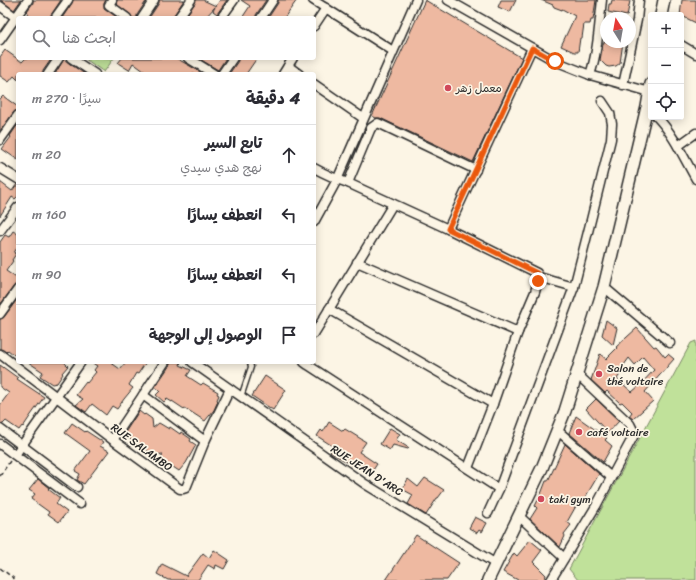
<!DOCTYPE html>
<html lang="ar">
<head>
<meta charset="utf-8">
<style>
	:root { --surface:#fff; --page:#f7f7f7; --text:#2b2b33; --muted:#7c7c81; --line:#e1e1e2 }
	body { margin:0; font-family:Sriracha,"Playpen Sans Arabic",sans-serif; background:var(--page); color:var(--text); direction:rtl }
	.controls { position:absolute; right:12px; top:12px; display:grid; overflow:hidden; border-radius:4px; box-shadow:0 2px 10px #0003 }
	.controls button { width:36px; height:36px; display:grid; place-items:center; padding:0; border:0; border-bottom:1px solid var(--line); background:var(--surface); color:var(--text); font:20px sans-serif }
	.compass { position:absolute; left:600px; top:12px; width:36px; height:36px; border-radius:50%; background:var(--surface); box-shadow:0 2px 10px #0003; rotate:349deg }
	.stop { position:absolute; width:12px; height:12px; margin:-9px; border:3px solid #ea580c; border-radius:50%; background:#fff }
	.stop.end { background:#ea580c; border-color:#fff; box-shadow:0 1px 4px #0008 }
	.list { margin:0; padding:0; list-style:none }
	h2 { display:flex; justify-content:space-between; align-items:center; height:52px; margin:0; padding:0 16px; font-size:17px }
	h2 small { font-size:13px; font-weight:400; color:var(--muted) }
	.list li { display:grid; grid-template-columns:26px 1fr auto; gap:12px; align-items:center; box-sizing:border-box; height:60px; padding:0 16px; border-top:1px solid var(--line) }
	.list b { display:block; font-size:15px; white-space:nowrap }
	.list p { margin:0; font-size:13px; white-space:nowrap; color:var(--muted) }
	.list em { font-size:13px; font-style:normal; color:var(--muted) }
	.icon { flex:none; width:22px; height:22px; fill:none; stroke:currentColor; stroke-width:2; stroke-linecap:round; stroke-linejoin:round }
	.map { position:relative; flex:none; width:696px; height:580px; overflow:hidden; direction:ltr }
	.search { position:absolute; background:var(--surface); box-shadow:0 2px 10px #0003; left:16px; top:16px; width:300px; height:44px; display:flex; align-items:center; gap:10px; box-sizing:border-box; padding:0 14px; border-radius:4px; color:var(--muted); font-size:15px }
	.panel { position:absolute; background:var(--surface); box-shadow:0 2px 10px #0003; left:16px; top:72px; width:300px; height:292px; border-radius:4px; direction:rtl }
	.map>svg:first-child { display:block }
	.green { fill:#c0e19a; stroke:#768662 }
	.building { fill:#eeb9a1; stroke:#2b2b2b; fill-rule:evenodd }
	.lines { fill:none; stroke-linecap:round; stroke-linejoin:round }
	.lane-casing { stroke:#2b2b2b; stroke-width:7 }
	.street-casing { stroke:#2b2b2b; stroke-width:11 }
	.secondary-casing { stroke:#2b2b2b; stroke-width:14 }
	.path { stroke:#2b2b2b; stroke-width:1.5; stroke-dasharray:4 3; stroke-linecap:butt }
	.lane { stroke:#fcf5e5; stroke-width:4 }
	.street { stroke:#fcf5e5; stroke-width:8 }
	.secondary { stroke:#fcf5e5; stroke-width:11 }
	.route { stroke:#ea580c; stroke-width:5 }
	.poi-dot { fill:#d1495b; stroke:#fcf5e5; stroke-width:1.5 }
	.labels { text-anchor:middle; stroke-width:3.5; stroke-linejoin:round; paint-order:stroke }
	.poi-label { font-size:11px; fill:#2b2b2b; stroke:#fcf5e5; text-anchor:start }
	.street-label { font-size:11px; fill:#2b2b2b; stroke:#fcf5e5 }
</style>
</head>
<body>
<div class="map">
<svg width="696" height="580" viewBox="0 0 696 580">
	<rect width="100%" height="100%" fill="#fcf5e5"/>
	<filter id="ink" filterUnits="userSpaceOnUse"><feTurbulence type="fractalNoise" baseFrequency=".025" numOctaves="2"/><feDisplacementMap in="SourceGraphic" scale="8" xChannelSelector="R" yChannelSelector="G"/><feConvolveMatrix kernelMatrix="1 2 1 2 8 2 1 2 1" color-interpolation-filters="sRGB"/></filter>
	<g filter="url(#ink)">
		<g class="green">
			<path d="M84,58H114L104,72Z"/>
			<path d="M696,341V580H578L569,569L691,343Z"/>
		</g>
		<g class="building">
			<path d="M0,0H21L14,10Z"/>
			<path d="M33,0H61L51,15L50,18H33L27,14L28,12L27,11L33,3Z"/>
			<path d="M73,0H106L104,4V8L118,18H62L72,3Z"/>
			<path d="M117,0H147L137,15V18H132L130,14L116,4Z"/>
			<path d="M159,0H184L174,15L173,18H149L159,3Z"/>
			<path d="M196,0H203L216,6L220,0H227L217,14L213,11L215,7L205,18H191L186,16L195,3Z"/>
			<path d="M241,0H266L256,15V18H242L250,6Z"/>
			<path d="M278,0H297L284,18H268L278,3Z"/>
			<path d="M425,0L522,58L473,162L380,118H376L372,116Z"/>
			<path d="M501,0H516L510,12L498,7Z"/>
			<path d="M541,0H596L593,20H591L590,24H584L582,38H580L578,52H574L561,46L575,16L562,9V10L554,7L553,5Z"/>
			<path d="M612,0L630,1L627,16L608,12L609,4H611Z"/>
			<path d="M682,0H696V23L680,15Z"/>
			<path d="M604,42H623L620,63L616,66L609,67L606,66L600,60L603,44H604Z"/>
			<path d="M5,50L22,62L26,58H52L43,71V74H18V80L14,76L9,82L0,76V57Z"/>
			<path d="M122,58H176L204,74H148L133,63L129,70L118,63Z"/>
			<path d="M198,58H226L218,70Z"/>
			<path d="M238,58H257L246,74H229L238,61Z"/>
			<path d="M64,59L70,64L85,74H55Z"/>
			<path d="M3,96L18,107V110L14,112L0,131V99Z"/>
			<path d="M18,124V160L2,149L11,137L10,136Z"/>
			<path d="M0,182L12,191L17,184H18V196L15,199L12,197L0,216Z"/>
			<path d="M13,231L18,234V246L14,253L16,254L12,260L13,261L6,271L18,279V284L14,286L0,305V242L5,235L9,237Z"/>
			<path d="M18,298V358L8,350L6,352L0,349V319L4,317Z"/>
			<path d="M606,320L617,328L613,345L602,335Z"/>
			<path d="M637,328L654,347L656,346L665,357L668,354L674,359L645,392L653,401L633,419L629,416L632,412L622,402L620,403L607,391L605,393L591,380L600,354L606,359L617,348L616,347ZM643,357L654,370L639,386L632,392L617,379L621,373L619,372L629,358L635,365Z"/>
			<path d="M28,362H64L68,366L62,373L63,374L57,383L52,384L40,376L43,372Z"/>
			<path d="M91,362H110L120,369L126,362H146L138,374L136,373L129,385L133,388L124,399L117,409L112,406L106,415L92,404L86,412L76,405L83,399L76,395L86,382L87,383L96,372L94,370L97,366Z"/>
			<path d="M170,362H181L180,365L191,370L187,376L201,385L203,383L218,392L217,394L219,395L217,400L218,401L214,410L205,421L188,410V411L184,408V409L172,401V402L167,399L164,402L156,395L160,391L155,387L170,365Z"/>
			<path d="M0,365L18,378L17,379L44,397L31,415L23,427L22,426L19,430L6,421L3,424H0V405L9,393L0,387Z"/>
			<path d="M265,376L286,390L273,410L252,396Z"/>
			<path d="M596,399L619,421L608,433L586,409Z"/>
			<path d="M139,411L144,415L145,414L152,419L153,428L159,423L169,429L170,427L180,434L181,432L191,439L190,441L196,445L186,463L179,471L170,465L168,469L160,462L163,454L154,455L141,446L140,447L124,434Z"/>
			<path d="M576,416L607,438L605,440L612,446L603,462L569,433Z"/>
			<path d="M329,422L343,431L345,429L366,442L359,452L377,464L371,473L354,462L352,465L330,452L334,447L317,436L321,430L323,432Z"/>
			<path d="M72,423L85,432L86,431L103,442L100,446L109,451L84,484L77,480L80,474L75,471L90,451L65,433Z"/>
			<path d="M390,428L400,434L396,440L409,448L408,449L393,445L390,450L380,444Z"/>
			<path d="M565,444L599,474L583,501L580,499L567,522L571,525L564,534L565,536L560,547L530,519L537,508L535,506L541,494L546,481H548Z"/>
			<path d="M425,478L444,490L438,498H437L426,515L408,504L413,495L402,489L408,479L418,487Z"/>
			<path d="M38,479L49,488L48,489L60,498L56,504L67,512L59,522L48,514L49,512L31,499L35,494L29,490Z"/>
			<path d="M475,517L487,523L482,532L479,530L477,533L469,528Z"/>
			<path d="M416,535L459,563L447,580H386Z"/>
			<path d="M530,540L542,550L533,562L546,575L544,580H518L503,572L514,553L517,556Z"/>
			<path d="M214,550L229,560L224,569L216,565L215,569L208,565L198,580H168L157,574L162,564L186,576L203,553L209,558Z"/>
		</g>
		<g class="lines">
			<g class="lane-casing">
				<path id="lane" d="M241,397L251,367L250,362"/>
			</g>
			<g class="street-casing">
				<g id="street">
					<path d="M112,0L109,5L127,18"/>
					<path d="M313,0L393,51"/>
					<path d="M448,0L555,61L590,75L650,92"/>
					<path d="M0,6L18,19"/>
					<path d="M55,18L68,0"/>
					<path d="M142,18L154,0"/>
					<path d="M178,18L191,0"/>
					<path d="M221,18L234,0"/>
					<path d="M261,18L273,0"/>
					<path d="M314,26L326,8"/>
					<path d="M0,40L28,0"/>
					<path d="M681,45L696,54"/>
					<path d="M71,58L95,74"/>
					<path d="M188,58L214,74"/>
					<path d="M288,66L299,74"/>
					<path d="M48,74L59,58"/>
					<path d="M222,74L233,58"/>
					<path d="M283,74L293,58"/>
					<path d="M590,75C598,51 599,25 602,0"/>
					<path d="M314,84L363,118"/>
					<path d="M623,85L637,20L639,0"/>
					<path d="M657,117C674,135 684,158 696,179"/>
					<path d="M0,140L18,115"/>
					<path d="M678,146L696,133"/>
					<path d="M0,168L18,179"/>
					<path d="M314,168C325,174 336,179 348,183L448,229L532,48"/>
					<path d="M348,183L371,128L378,123L476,170"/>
					<path d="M314,222L337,180L416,0"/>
					<path d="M448,229L537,273L539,277L535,292L518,332L493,404L468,468"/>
					<path d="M0,231L18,207"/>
					<path d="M357,262L518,332"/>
					<path d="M539,277L574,287"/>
					<path d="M604,287L670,343"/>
					<path d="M329,309L493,404"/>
					<path d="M0,314L18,289"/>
					<path d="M314,334L393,204"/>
					<path d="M0,354L113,440L180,489H183L186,488L205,441L230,389"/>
					<path d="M192,362L365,484L496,564"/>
					<path d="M304,362L308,365L499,489"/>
					<path d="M143,395L205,441"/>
					<path d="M0,429L77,487"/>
					<path d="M557,430L611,477"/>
					<path d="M113,440L165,362"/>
					<path d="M0,444L80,504"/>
					<path d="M15,455L81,362"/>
					<path d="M488,513L499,489L574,287L591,220L611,139L612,124L610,113L602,101"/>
					<path d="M519,516L564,558"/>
					<path d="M551,580L596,506L634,435L633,430L630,424L577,374"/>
				</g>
			</g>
			<g class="secondary-casing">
				<g id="secondary">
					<path d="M661,15L664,0"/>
					<path d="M488,580L542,468L565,411L604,287L647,107L651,84"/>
				</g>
			</g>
			<g class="path">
				<path d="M0,476L10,461"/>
				<path d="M0,568L16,580"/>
			</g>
			<use href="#lane" class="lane"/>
			<use href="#street" class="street"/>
			<use href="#secondary" class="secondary"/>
		</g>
	</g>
	<g class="lines" filter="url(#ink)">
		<path class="route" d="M538,281L539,277L537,273L448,229L532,48L555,61"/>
	</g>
	<g class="poi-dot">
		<circle cx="448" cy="88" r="4"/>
		<circle cx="599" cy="374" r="4"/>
		<circle cx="579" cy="432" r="4"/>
		<circle cx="541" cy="499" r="4"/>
	</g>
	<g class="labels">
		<g class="poi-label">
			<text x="456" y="92">معمل زهر</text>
			<text x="607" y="372">Salon de<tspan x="607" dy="13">thé voltaire</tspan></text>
			<text x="587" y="436">café voltaire</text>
			<text x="549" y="503">taki gym</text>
		</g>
		<g class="street-label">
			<text transform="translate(142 447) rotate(36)" y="4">RUE SALAMBO</text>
			<text transform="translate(367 470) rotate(33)" y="4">RUE JEAN D'ARC</text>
		</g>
	</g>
</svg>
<div class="controls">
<button>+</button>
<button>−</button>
<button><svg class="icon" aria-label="locate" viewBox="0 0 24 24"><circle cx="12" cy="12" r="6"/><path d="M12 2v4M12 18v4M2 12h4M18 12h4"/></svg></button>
</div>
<svg class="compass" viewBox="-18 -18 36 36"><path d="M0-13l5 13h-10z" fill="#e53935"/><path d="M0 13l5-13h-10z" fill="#7c7c81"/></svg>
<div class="stop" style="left:555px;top:61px"></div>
<div class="stop end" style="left:538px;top:281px"></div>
<div class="search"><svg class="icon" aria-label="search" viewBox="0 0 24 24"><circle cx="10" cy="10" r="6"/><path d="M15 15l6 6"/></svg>ابحث هنا</div>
<section class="panel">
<h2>4 دقيقة<small>سيرًا · 270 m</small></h2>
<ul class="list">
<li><svg class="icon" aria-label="ahead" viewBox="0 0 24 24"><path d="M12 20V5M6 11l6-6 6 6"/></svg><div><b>تابع السير</b><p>نهج هدي سيدي</p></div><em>20 m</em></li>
<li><svg class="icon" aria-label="left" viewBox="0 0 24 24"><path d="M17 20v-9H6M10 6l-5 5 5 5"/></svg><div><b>انعطف يسارًا</b></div><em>160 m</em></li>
<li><svg class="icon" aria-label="left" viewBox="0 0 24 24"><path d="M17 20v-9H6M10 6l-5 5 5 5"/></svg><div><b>انعطف يسارًا</b></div><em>90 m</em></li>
<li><svg class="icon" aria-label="arrive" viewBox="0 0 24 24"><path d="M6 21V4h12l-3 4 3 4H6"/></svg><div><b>الوصول إلى الوجهة</b></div></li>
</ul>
</section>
</div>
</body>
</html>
